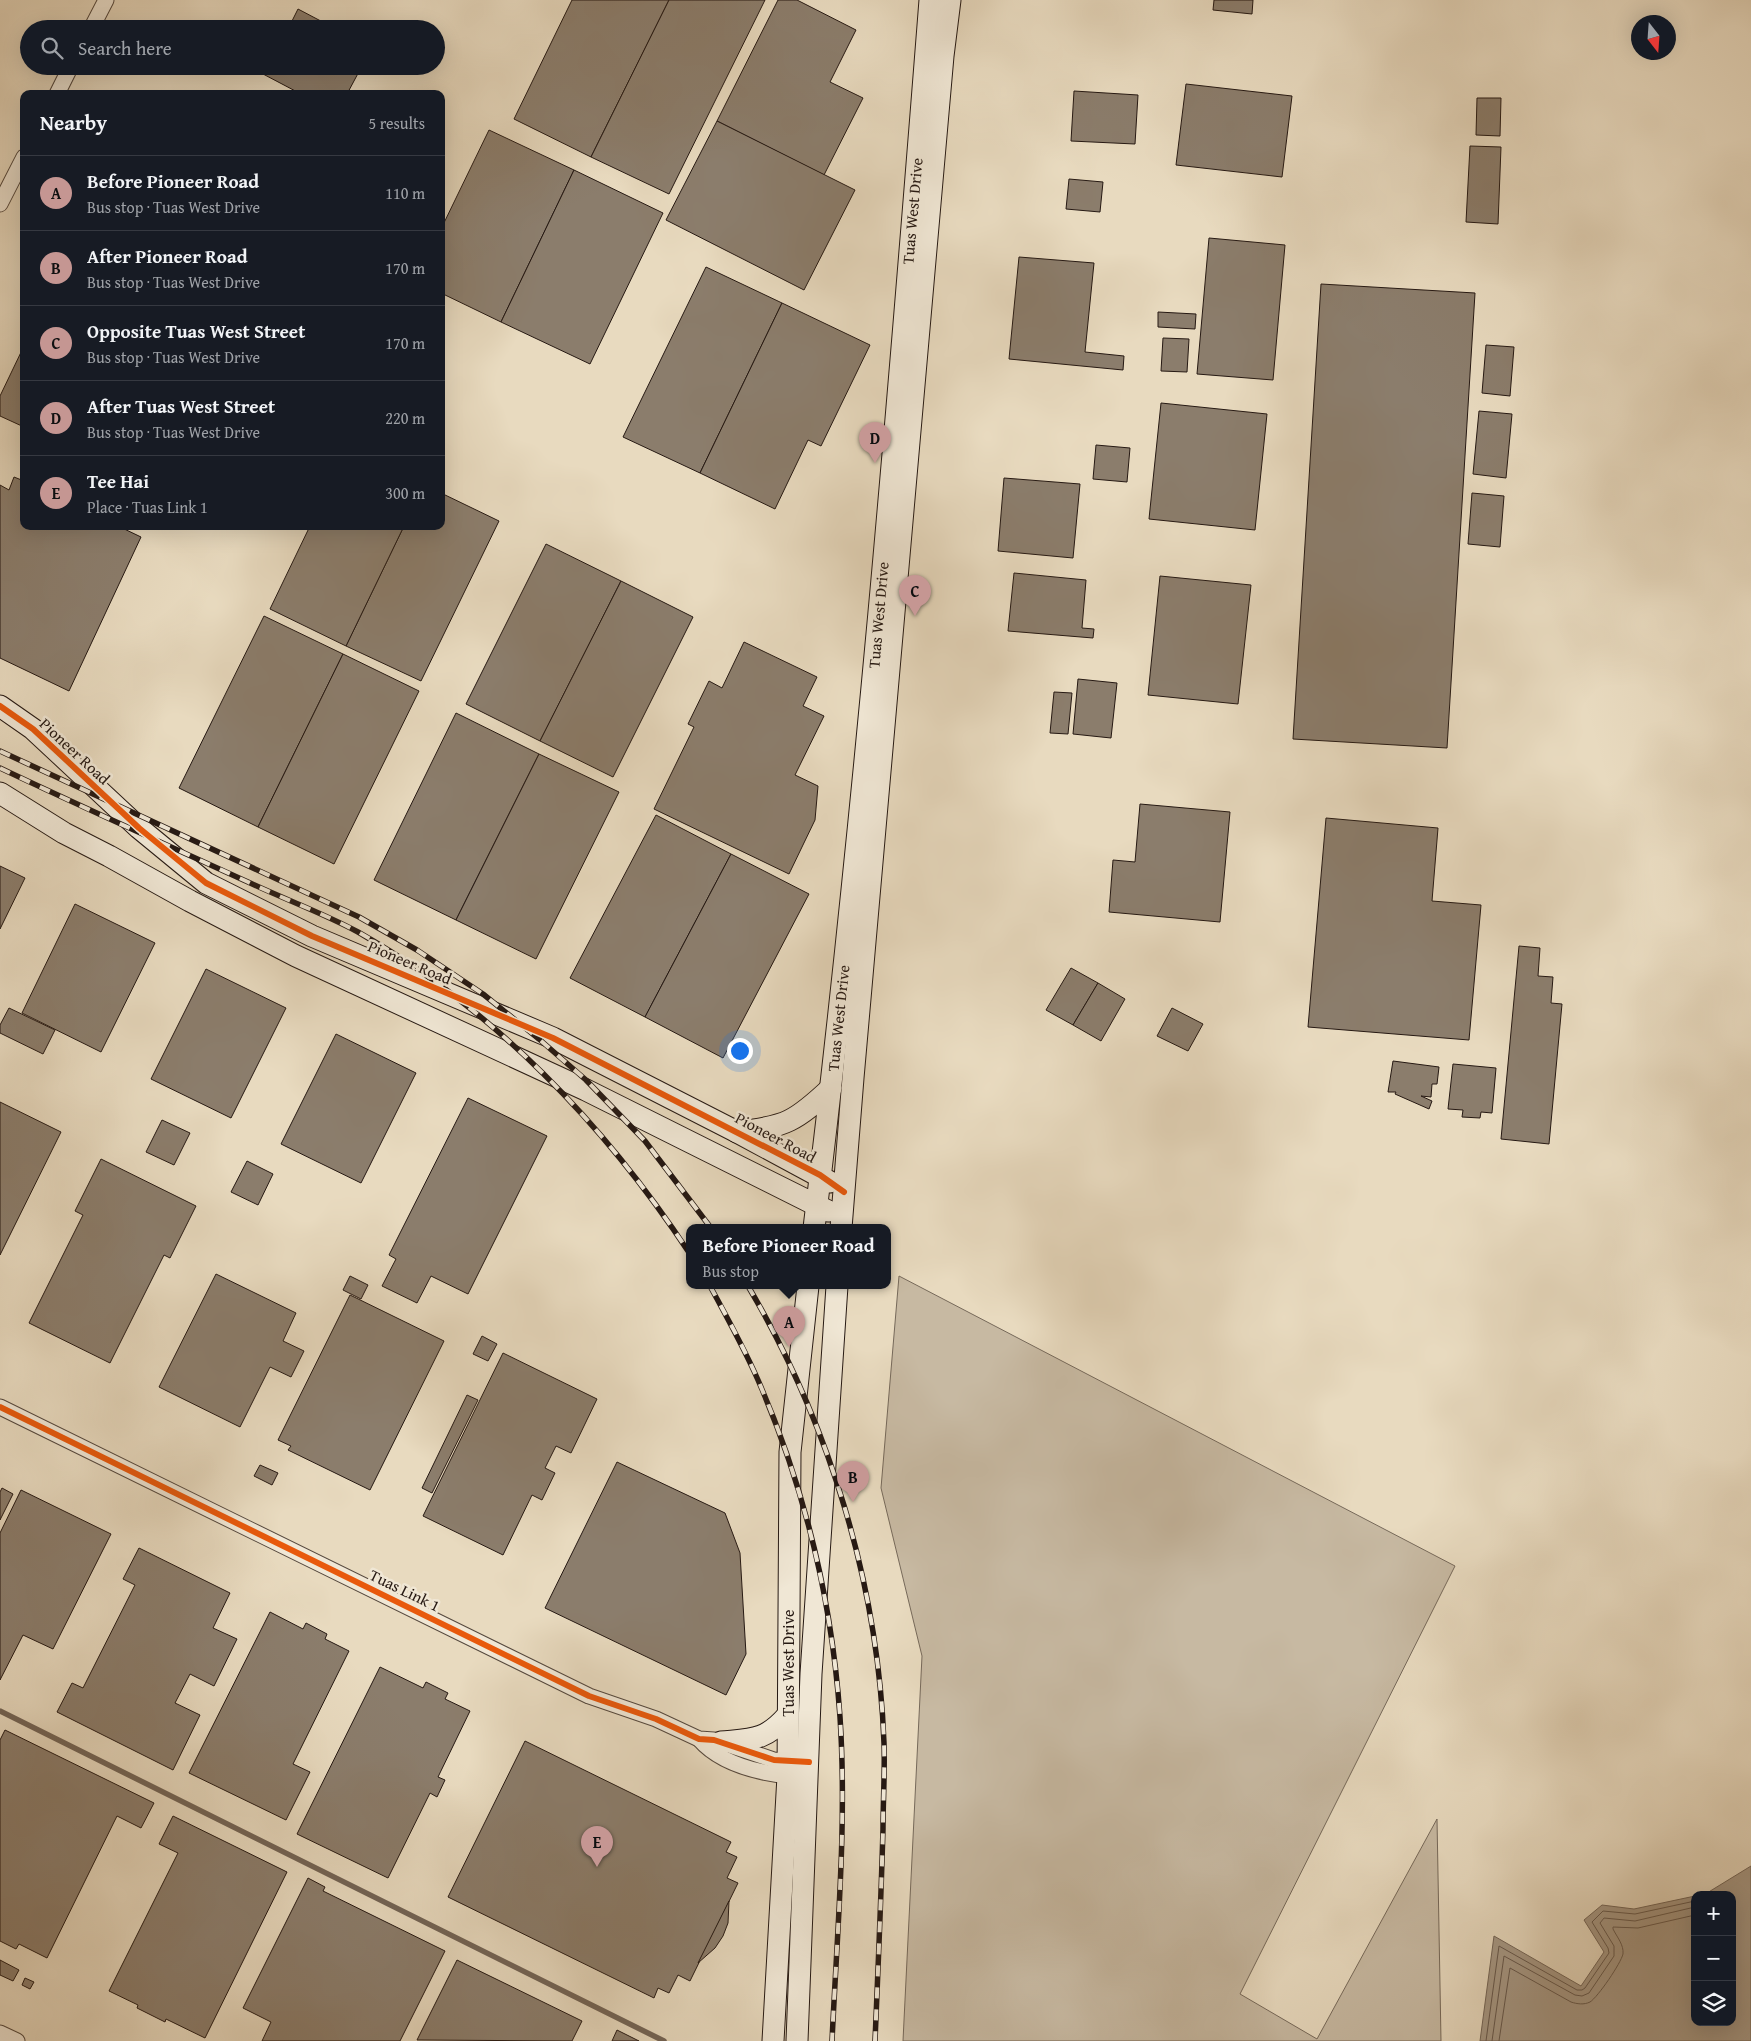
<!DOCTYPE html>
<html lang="en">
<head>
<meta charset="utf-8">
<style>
	:root { --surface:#171b24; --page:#242831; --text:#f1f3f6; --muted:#9ea1a6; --line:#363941; --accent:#c59692 }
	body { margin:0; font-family:"Gentium Book Plus",serif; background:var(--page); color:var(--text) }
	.controls { position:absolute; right:15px; bottom:15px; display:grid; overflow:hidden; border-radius:10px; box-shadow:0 5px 20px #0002 }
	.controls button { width:45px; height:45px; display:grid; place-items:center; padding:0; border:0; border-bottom:1px solid var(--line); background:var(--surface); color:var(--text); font:25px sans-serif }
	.compass { position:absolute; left:1631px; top:15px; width:45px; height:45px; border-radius:50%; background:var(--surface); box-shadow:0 5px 20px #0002; rotate:163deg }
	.you { position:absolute; left:739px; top:1050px; width:18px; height:18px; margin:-12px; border:4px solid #fff; border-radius:50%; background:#1a73e8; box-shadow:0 0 0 8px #1a73e833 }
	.badge { display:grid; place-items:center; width:32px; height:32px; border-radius:50%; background:var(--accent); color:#111; font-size:16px; font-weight:700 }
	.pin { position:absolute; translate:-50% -41px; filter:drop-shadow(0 1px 2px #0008) }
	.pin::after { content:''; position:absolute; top:26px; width:18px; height:15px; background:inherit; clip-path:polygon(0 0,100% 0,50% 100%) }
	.popup { position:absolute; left:686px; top:1224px; width:205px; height:65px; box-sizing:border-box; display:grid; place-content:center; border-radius:10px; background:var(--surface); filter:drop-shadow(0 1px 4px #0005); font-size:16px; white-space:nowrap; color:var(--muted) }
	.popup b { font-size:19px; color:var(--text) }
	.popup::after { content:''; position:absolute; left:50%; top:100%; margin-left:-10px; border:10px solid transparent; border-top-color:var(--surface) }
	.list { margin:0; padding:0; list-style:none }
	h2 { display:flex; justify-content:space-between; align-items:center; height:65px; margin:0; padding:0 20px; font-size:21px }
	h2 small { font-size:16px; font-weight:400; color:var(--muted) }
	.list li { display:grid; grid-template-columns:32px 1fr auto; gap:15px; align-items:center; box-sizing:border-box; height:75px; padding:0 20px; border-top:1px solid var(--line) }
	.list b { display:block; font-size:19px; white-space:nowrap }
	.list p { margin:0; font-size:16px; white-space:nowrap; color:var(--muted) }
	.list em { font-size:16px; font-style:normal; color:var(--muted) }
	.icon { flex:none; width:28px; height:28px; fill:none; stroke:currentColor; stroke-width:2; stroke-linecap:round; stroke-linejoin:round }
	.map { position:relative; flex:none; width:1751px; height:2041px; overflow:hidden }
	.search { position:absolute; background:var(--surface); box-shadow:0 5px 20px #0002; left:20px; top:20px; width:425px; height:55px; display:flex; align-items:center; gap:12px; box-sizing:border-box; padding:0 18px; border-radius:28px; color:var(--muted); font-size:19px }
	.panel { position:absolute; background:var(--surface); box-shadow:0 5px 20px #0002; left:20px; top:90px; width:425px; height:440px; border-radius:10px }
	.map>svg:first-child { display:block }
	.green { fill:#c7b9a2; stroke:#76695a }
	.water { fill:#a69885; stroke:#736557 }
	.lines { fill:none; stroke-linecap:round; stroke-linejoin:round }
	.shore { stroke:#66584c; stroke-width:1 }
	.stream { stroke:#736557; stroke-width:5.5 }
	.building { fill:#8b7d6c; stroke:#261913 }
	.street-casing { stroke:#56493e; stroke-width:17 }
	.secondary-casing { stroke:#261913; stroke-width:23 }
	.street { stroke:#f0e7d5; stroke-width:15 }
	.secondary { stroke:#f0e7d5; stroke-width:21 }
	.rail-casing { stroke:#261913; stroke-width:5.5 }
	.rail { stroke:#f0e7d5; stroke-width:4; stroke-dasharray:11; stroke-linecap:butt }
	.cycleway-casing { stroke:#f0e7d5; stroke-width:9 }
	.cycleway { stroke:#e8590c; stroke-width:6 }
	.labels { text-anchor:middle; stroke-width:5; stroke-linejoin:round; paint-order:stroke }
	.street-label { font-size:16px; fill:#261913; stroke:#f0e7d5 }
</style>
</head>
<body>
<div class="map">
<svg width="1751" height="2041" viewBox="0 0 1751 2041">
	<rect width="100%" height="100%" fill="#e8dabf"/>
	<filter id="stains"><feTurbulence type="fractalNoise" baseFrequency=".004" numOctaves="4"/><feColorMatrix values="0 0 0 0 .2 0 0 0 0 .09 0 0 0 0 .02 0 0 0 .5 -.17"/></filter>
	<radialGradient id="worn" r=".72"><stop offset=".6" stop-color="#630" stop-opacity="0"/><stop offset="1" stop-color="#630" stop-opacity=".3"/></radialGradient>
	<path class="green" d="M899,1276L1455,1566L1240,1994L1317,2039L1437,1819L1441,2041H903L922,1656L881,1488Z"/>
	<path class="water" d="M1751,1866V2041H1480L1494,1936L1581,1986L1604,1952L1584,1920L1602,1905L1634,1909L1695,1896V2022H1732V1895H1699L1707,1893Z"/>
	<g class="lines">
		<g class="shore">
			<path d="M1486,2041L1499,1946L1577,1990H1582L1585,1988L1609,1953L1608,1948L1592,1922L1603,1911L1635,1914L1695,1901"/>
			<path d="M1492,2041L1504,1956L1575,1995L1582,1996L1589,1993L1614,1956V1946L1600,1923L1604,1918L1635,1921L1695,1907"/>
			<path d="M1499,2041L1510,1968L1571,2002C1577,2004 1584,2005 1590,2002C1598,1997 1621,1963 1623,1954C1624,1945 1617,1937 1613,1929V1927L1638,1928L1695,1915"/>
		</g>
		<path class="stream" d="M0,1711L664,2041"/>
	</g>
	<g class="building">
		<path d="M572,0H669L591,157L514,119Z"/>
		<path d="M669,0H765L669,194L591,157Z"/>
		<path d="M778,0H797L856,30L830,82L863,98L824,175L717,121Z"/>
		<path d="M1214,0H1253L1252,14L1213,10Z"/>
		<path d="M298,9L336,29H288Z"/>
		<path d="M267,66H362L347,94H301L263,74Z"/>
		<path d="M1186,84L1292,96L1282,177L1176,165Z"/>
		<path d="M1074,91L1138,95L1135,144L1071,141Z"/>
		<path d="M1477,98H1501L1500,136L1476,135Z"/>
		<path d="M717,121L855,190L804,290L666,220Z"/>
		<path d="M489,130L574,170L501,322L441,293V229Z"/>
		<path d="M1470,146L1501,147L1498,224L1466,222Z"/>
		<path d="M574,170L663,213L590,364L501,322Z"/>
		<path d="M1069,179L1103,182L1100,212L1066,209Z"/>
		<path d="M1209,238L1285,245L1273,380L1197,374Z"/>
		<path d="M1019,257L1094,263L1085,352L1124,356L1123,370L1009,359Z"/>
		<path d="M706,267L782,303L700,473L623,437Z"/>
		<path d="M1321,284L1475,293L1447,748L1293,739Z"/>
		<path d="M782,303L870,345L821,446L808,440L775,509L700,473Z"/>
		<path d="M1158,312L1196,314L1195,329L1158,327Z"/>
		<path d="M1163,338L1189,339L1187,372L1161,371Z"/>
		<path d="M1486,345L1514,347L1510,396L1482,393Z"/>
		<path d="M24,346V427L0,416V396Z"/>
		<path d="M1161,403L1267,414L1255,530L1149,519Z"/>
		<path d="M1479,411L1512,414L1506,478L1473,474Z"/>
		<path d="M1096,445L1130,448L1127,482L1093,479Z"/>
		<path d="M14,477L24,481V526H118L141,537L69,691L0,658V485L9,490Z"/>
		<path d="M1004,478L1080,484L1073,558L998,551Z"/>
		<path d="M441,493L499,521L421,681L346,646L404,526H441Z"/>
		<path d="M1472,493L1504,496L1500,547L1468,544Z"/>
		<path d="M310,526H404L346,646L270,609Z"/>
		<path d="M546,544L621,581L540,741L466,704Z"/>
		<path d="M1014,573L1086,580L1082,628L1094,629L1093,638L1008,631Z"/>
		<path d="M1160,576L1251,585L1238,704L1148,695Z"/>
		<path d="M621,581L693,617L613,777L540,741Z"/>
		<path d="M264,616L343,654L258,827L179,788Z"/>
		<path d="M744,642L817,677L803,706L824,716L795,775L818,786L815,820L789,874L654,809L694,727L688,724L709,681L722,688Z"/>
		<path d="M343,654L419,691L334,864L258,827Z"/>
		<path d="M1078,679L1117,683L1111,738L1073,734Z"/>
		<path d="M1054,692L1072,693L1068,734L1050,733Z"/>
		<path d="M456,713L539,754L456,920L374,880Z"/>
		<path d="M539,754L619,792L536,959L456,920Z"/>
		<path d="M1140,804L1230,812L1220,922L1109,912L1113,860L1135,862Z"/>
		<path d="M656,815L731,854L645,1017L570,978Z"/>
		<path d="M1326,818L1438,828L1432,901L1481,905L1469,1040L1308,1027Z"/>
		<path d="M731,854L809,894L723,1058L645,1017Z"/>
		<path d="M0,866L25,878L0,929Z"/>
		<path d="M75,904L155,943L101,1052L22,1013Z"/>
		<path d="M1519,946L1540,948L1538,976L1553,977L1551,1003L1562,1004L1549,1144L1501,1139Z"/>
		<path d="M1071,968L1098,983L1073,1025L1046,1010Z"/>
		<path d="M206,969L286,1008L231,1118L151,1079Z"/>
		<path d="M1098,983L1125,999L1101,1041L1073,1025Z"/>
		<path d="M9,1008L55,1030L43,1054L0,1033V1025Z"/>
		<path d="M1172,1008L1203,1024L1188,1051L1157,1036Z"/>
		<path d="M336,1034L416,1073L361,1183L281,1144Z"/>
		<path d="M1393,1061L1439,1067L1437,1084H1432L1431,1097L1421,1096L1432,1101L1429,1109L1395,1094L1396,1092H1388Z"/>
		<path d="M1453,1064L1496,1068L1492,1113L1481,1112L1480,1118L1462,1117L1463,1110L1448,1109Z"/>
		<path d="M468,1098L547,1136L468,1294L431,1276L417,1303L382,1286L396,1259L389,1255Z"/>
		<path d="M0,1102L61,1132L0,1255Z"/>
		<path d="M162,1120L190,1133L174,1165L146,1152Z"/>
		<path d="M101,1159L196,1206L170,1258L164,1255L110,1363L29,1323L83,1215L75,1211Z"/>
		<path d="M247,1161L273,1174L258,1205L231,1192Z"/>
		<path d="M216,1274L296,1313L283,1341L304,1351L291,1377L270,1367L240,1427L159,1387Z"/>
		<path d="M350,1276L368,1285L361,1299L343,1290Z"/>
		<path d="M350,1295L444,1341L370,1490L288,1450L291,1446L278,1440Z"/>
		<path d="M482,1336L497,1344L488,1361L473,1354Z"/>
		<path d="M503,1353L597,1399L571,1453L556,1446L545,1468L555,1473L542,1500L532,1495L503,1555L423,1516Z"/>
		<path d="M467,1395L478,1400L432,1493L422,1488Z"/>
		<path d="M617,1462L725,1513L740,1553L746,1654L726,1695L545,1608Z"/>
		<path d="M260,1465L278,1473L272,1485L254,1476Z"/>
		<path d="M2,1488L13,1494L0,1520V1492Z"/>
		<path d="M21,1490L111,1534L53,1649L23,1635L0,1680V1533Z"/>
		<path d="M139,1548L230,1593L213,1628L237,1639L214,1686L190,1674L175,1703L200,1715L173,1770L57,1712L72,1683L83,1688L135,1585L123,1579Z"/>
		<path d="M270,1612L303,1629L306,1623L327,1634L325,1639L349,1651L293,1764L310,1772L286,1820L189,1773Z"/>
		<path d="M380,1667L423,1688L426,1682L448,1693L445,1699L470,1711L438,1777L445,1780L437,1797L430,1793L388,1878L297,1834Z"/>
		<path d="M5,1730L154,1803L141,1828L117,1816L47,1958L19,1944L16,1949L0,1941V1740Z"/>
		<path d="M525,1741L731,1842L726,1852L737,1857L727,1878L738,1883L690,1981L678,1975L669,1993L658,1988L654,1998L448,1897Z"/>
		<path d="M173,1816L287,1872L205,2038L166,2019L165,2022L137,2008L138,2005L109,1991L178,1853L159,1844Z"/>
		<path d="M308,1878L325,1887L323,1891L445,1951L400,2041H262L271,2022L243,2008Z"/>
		<path d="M729,1901L728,1923L723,1936L715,1948L698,1963Z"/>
		<path d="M0,1960L19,1970L13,1981L0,1975Z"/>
		<path d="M457,1960L582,2021L572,2041L417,2040Z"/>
		<path d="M25,1978L34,1982L30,1989L22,1985Z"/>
		<path d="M617,2030L639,2041H612Z"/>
	</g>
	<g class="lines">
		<g class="street-casing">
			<g id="street">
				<path d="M91,29L106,0"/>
				<path d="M57,94L71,66"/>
				<path d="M0,204L24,157"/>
				<path d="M0,1407L589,1696L656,1719L699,1739L714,1740L774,1760L798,1762"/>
				<path d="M699,1739C722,1766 763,1774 797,1777"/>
				<path d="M0,2033L17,2041"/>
			</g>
		</g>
		<g class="secondary-casing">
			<g id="secondary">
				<path d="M0,706L33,729L139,828L206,883L312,936L553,1038L737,1132L830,1182"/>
				<path d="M0,793L64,833L109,856L190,901L296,956L586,1090L828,1211"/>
				<path d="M737,1132C786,1127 796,1121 831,1088"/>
				<path d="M814,1228C864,820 898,410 930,0"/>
				<path d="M841,1228L853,1078L943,56L950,0"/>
				<path d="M721,1742C752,1739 765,1741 787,1716"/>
				<path d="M773,2041L788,1776L790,1452L808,1286"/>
				<path d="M797,2041L811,1674L837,1286"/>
			</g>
		</g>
		<use href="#street" class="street"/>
		<use href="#secondary" class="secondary"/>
		<g class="rail-casing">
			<g id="rail">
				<path d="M0,751L359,917L417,950L483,994L539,1039L586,1080L645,1141L711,1228"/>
				<path d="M0,768C82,807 165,844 248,882C284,899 323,913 358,932C494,1009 605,1125 690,1254"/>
				<path d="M710,1286C727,1317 744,1348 758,1380C804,1486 832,1601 840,1717C847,1824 837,1933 832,2041"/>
				<path d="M748,1286C829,1423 878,1583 884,1743C885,1772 883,1801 883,1829C881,1900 878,1971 875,2041"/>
			</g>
		</g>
		<use href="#rail" class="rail"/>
		<g class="cycleway-casing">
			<g id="cycleway">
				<path d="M0,706L33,729L139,828L206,883L312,936L553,1038L820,1175L844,1192"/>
				<path d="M0,1407L589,1696L656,1719L699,1739L714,1740L774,1760L809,1762"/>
			</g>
		</g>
		<use href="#cycleway" class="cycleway"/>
	</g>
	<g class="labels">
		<g class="street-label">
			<text transform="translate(912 211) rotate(-85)" y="6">Tuas West Drive</text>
			<text transform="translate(878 615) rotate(-85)" y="6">Tuas West Drive</text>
			<text transform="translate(75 751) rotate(43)" y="6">Pioneer Road</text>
			<text transform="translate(410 962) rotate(23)" y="6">Pioneer Road</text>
			<text transform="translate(838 1018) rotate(-84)" y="6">Tuas West Drive</text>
			<text transform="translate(776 1137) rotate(28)" y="6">Pioneer Road</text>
			<text transform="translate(405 1590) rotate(26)" y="6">Tuas Link 1</text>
			<text transform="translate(788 1663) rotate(-90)" y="6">Tuas West Drive</text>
		</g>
	</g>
	<rect width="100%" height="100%" filter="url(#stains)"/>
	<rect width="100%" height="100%" fill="url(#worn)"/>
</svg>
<div class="controls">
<button>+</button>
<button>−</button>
<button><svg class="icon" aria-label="layers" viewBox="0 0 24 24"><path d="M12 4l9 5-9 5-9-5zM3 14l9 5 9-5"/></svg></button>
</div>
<svg class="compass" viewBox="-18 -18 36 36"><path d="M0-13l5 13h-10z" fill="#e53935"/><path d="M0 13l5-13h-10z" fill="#9ea1a6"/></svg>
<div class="you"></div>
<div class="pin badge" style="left:789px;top:1347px">A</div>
<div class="popup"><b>Before Pioneer Road</b>Bus stop</div>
<div class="pin badge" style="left:853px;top:1502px">B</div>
<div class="pin badge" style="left:915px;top:616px">C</div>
<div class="pin badge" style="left:875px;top:463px">D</div>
<div class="pin badge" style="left:597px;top:1867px">E</div>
<div class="search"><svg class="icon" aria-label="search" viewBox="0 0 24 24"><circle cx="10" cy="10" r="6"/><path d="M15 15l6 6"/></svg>Search here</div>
<section class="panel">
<h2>Nearby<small>5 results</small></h2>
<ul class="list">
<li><span class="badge">A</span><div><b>Before Pioneer Road</b><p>Bus stop · Tuas West Drive</p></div><em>110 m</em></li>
<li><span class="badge">B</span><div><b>After Pioneer Road</b><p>Bus stop · Tuas West Drive</p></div><em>170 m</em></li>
<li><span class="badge">C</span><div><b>Opposite Tuas West Street</b><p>Bus stop · Tuas West Drive</p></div><em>170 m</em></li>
<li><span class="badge">D</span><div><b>After Tuas West Street</b><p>Bus stop · Tuas West Drive</p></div><em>220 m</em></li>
<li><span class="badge">E</span><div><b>Tee Hai</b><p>Place · Tuas Link 1</p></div><em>300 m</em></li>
</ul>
</section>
</div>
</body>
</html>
